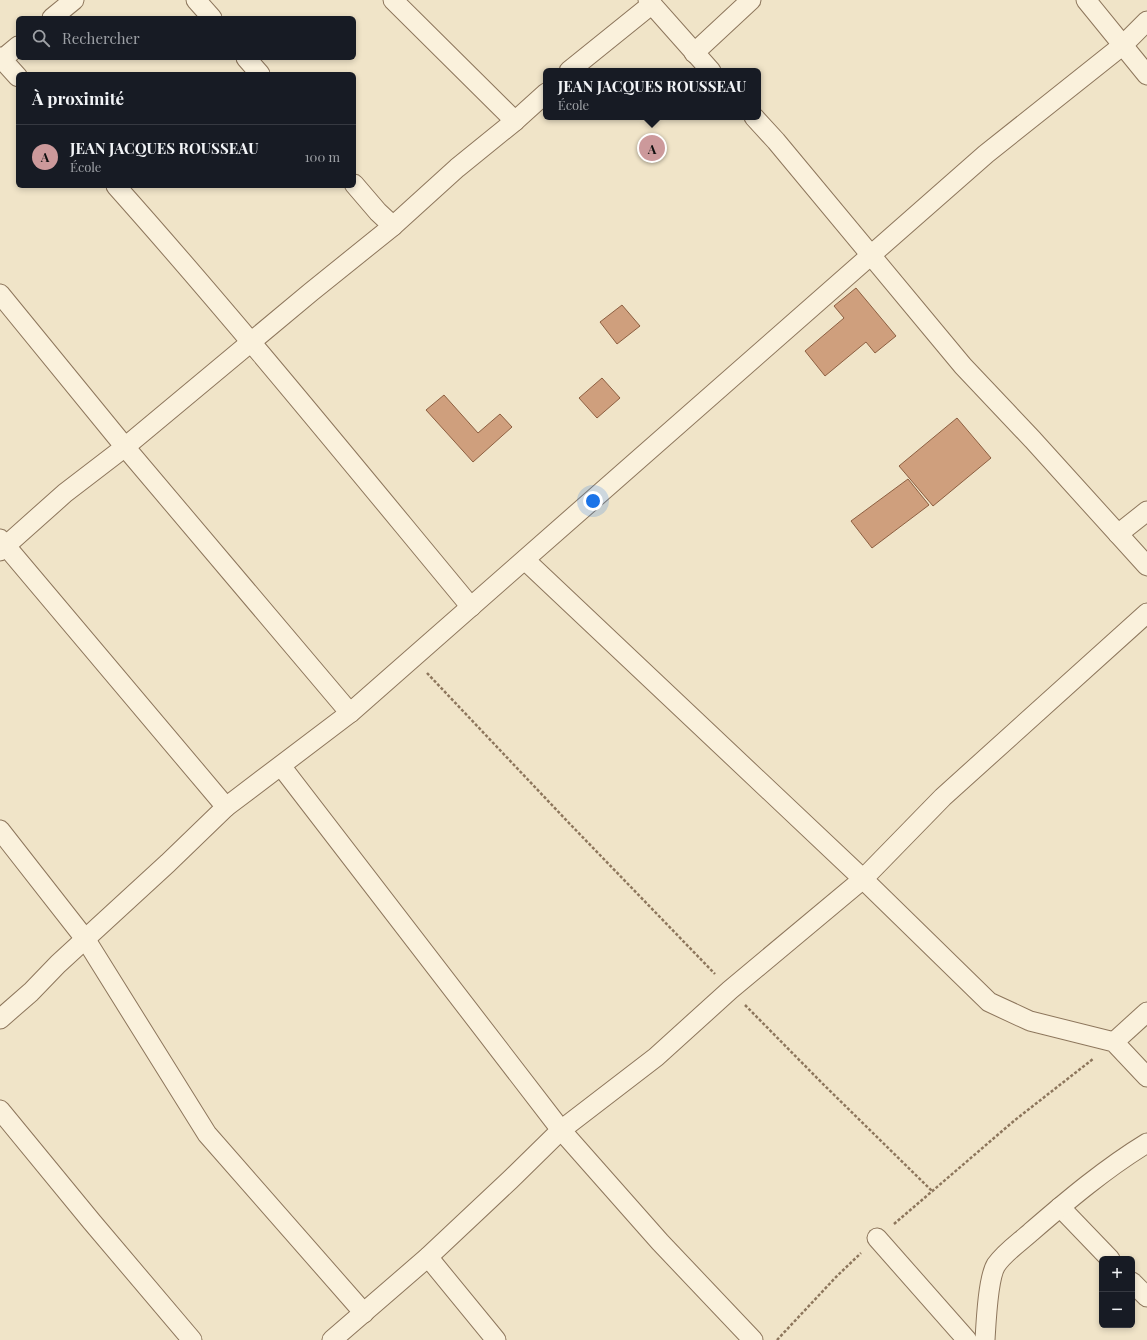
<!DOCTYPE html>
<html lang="fr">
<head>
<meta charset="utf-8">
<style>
	:root { --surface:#171b24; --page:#242831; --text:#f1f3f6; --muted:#9ea1a6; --line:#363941; --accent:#cc999b }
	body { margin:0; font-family:"Playfair Display",serif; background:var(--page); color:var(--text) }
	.controls { position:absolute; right:12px; bottom:12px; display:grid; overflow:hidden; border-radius:6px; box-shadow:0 2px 6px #0003 }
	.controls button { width:36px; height:36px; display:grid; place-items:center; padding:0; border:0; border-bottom:1px solid var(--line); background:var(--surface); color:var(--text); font:20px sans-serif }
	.you { position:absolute; left:593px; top:501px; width:14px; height:14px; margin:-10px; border:3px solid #fff; border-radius:50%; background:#1a73e8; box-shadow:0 0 0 6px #1a73e833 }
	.badge { display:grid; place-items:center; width:26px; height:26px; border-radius:50%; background:var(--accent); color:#111; font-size:13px; font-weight:700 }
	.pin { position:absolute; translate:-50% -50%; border:2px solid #fff; box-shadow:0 1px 4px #0006 }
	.popup { position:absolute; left:543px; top:68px; width:218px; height:52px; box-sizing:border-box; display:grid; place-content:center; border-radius:6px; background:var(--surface); filter:drop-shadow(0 1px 3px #0005); font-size:13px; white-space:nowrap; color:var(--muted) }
	.popup b { font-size:15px; color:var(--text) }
	.popup::after { content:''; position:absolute; left:50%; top:100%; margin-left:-8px; border:8px solid transparent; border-top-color:var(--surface) }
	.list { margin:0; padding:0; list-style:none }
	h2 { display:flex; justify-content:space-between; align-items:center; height:52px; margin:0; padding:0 16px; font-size:17px }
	h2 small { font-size:13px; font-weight:400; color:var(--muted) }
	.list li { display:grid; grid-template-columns:26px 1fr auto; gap:12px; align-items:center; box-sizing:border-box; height:64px; padding:0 16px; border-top:1px solid var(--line) }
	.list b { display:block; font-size:15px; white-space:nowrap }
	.list p { margin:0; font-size:13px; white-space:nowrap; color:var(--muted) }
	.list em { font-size:13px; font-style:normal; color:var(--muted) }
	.icon { flex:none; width:22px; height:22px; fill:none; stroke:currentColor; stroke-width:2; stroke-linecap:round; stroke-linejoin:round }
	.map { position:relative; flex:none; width:1147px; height:1340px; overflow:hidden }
	.search { position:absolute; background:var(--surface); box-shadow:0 2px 6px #0003; left:16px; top:16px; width:340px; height:44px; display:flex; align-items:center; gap:10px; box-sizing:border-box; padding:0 14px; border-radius:6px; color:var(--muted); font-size:15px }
	.panel { position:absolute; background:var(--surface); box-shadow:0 2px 6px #0003; left:16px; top:72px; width:340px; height:116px; border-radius:6px }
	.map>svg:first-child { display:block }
	.building { fill:#cf9f7d; stroke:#8d5f41 }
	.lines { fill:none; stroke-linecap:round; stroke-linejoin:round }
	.street-casing { stroke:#8d765c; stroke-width:21 }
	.path { stroke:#8d765c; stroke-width:2.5; stroke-dasharray:3 2; stroke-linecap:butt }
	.street { stroke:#faf1dc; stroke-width:19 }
</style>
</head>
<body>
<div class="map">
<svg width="1147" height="1340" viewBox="0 0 1147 1340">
	<rect width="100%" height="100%" fill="#f0e4c8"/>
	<g class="building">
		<path d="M856,288L896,336L875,353L866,342L825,376L805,351L844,318L834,306Z"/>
		<path d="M622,305L640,326L617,344L600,322Z"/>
		<path d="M602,378L620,398L597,418L579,398Z"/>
		<path d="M444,395L478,433L500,414L512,427L473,462L426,410Z"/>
		<path d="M957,418L991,458L933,506L899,466Z"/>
		<path d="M908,479L929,505L872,548L851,521Z"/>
	</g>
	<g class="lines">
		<g class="street-casing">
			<g id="street">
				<path d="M196,0L212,18"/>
				<path d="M393,0L515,121"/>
				<path d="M648,0L711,71"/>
				<path d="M1086,0L1147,75"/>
				<path d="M52,18L74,0"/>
				<path d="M694,53L751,0"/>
				<path d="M0,57L18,77"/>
				<path d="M246,58L260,74"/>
				<path d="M0,61L18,46"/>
				<path d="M569,71L652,4"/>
				<path d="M754,117L776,141L963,366L1033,440L1147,566"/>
				<path d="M354,184L378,212L393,226"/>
				<path d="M116,186C238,323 354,466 471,607"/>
				<path d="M0,294L125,447L350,713"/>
				<path d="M1118,534L1147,511"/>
				<path d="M0,539L226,807"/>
				<path d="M0,551L65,493L125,447L311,292L393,226L457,168L515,121L546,93"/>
				<path d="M525,560L863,879L989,1002L1030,1021L1114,1042L1147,1077"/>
				<path d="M281,766L561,1130L660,1242L753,1340"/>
				<path d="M0,830L86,940L207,1134L364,1313"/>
				<path d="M0,1019L31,992L58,964L168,863L226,807L350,713L986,154L1123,45L1147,21"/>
				<path d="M1114,1042L1147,1012"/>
				<path d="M0,1110L92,1222L192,1340"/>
				<path d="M1060,1207L1110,1259"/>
				<path d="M877,1238L967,1340"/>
				<path d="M428,1257L496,1340"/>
				<path d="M1132,1282L1147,1297"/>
				<path d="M332,1340L428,1257L510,1180L561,1130L656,1057L730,990L863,879L943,797L1147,613"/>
				<path d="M985,1340C986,1323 988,1278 996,1265C1005,1252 1020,1242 1031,1232C1068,1200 1106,1168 1147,1143"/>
			</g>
		</g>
		<g class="path">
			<path d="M427,673L568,822L715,974"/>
			<path d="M745,1005L821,1082L933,1192"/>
			<path d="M894,1224L1015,1120L1093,1059"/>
			<path d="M777,1340L836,1277L861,1253"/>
		</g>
		<use href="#street" class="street"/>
	</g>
</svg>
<div class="controls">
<button>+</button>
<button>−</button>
</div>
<div class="you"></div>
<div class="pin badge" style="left:652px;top:148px">A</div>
<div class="popup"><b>JEAN JACQUES ROUSSEAU</b>École</div>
<div class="search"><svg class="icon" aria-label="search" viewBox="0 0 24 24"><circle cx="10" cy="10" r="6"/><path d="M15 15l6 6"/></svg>Rechercher</div>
<section class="panel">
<h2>À proximité<small></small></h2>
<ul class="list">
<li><span class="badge">A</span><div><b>JEAN JACQUES ROUSSEAU</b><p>École</p></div><em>100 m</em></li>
</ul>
</section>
</div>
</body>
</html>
